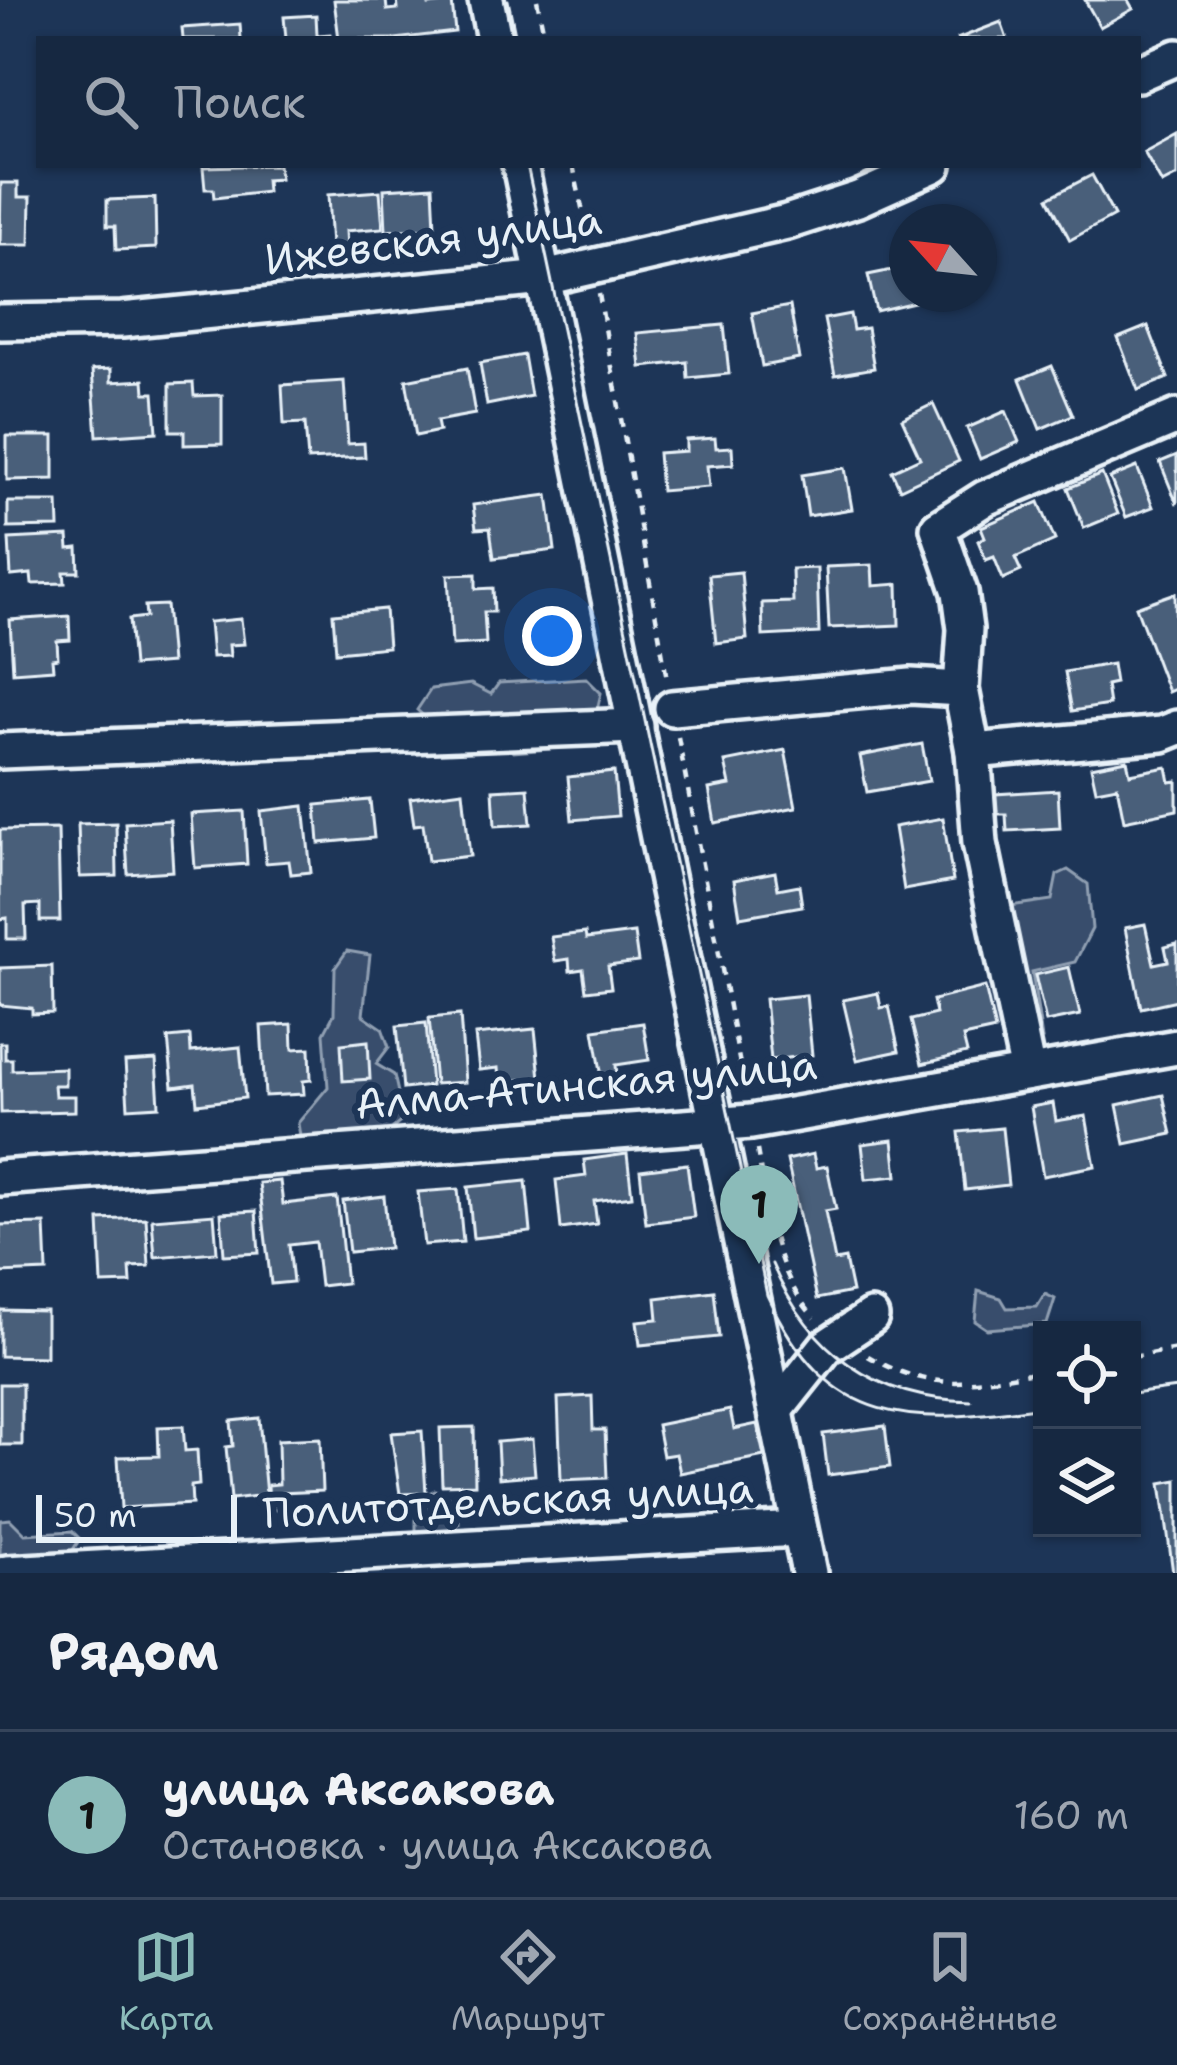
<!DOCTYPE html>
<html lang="ru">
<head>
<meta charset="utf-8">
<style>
	:root { --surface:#162841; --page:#1f3048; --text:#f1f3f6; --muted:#9ea6b1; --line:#35445a; --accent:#8bbbb9 }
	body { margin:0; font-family:"Shantell Sans",sans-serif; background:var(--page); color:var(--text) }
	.controls { position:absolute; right:36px; bottom:36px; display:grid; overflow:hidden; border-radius:0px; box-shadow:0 3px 9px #0004 }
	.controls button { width:108px; height:108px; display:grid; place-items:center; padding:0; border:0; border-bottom:3px solid var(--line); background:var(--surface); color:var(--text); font:60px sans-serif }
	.compass { position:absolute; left:889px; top:204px; width:108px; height:108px; border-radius:50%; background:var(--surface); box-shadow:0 3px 9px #0004; rotate:297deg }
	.scale { position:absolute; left:36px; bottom:30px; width:201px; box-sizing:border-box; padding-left:12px; border:6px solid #e8f1f8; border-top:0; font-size:33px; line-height:42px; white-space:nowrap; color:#e8f1f8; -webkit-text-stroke:9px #1d3557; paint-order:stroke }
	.you { position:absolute; left:552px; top:636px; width:42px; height:42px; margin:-30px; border:9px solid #fff; border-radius:50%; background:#1a73e8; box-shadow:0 0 0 18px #1a73e833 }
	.badge { display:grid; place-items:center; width:78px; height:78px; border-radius:50%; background:var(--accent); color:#111; font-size:39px; font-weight:700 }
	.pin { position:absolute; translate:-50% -99px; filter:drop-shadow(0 3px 6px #0008) }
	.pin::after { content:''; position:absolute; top:63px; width:42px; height:36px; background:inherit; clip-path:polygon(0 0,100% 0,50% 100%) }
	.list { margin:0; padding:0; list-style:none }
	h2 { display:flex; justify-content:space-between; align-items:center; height:156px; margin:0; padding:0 48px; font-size:51px }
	h2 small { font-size:39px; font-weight:400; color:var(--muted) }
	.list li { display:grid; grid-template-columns:78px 1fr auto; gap:36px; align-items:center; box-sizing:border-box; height:168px; padding:0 48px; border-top:3px solid var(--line) }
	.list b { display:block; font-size:45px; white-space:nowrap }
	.list p { margin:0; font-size:39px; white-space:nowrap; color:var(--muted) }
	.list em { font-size:39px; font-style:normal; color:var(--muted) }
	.icon { flex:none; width:66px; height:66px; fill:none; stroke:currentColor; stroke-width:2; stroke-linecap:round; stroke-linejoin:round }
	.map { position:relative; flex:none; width:1177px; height:1573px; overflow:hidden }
	.search { position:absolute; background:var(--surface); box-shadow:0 3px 9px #0004; left:36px; right:36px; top:36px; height:132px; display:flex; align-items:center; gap:30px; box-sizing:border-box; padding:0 42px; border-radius:0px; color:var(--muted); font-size:45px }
	.sheet { height:324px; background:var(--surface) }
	nav { display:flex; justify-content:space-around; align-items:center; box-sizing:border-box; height:168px; border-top:3px solid var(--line); background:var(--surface); font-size:33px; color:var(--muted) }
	nav a { display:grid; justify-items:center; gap:6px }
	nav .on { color:var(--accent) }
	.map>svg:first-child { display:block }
	.green { fill:#374d6c; stroke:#909fb2; stroke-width:3 }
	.building { fill:#495e7a; stroke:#e8f1f8; stroke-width:3 }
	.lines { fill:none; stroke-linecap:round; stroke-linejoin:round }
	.minor-casing { stroke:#e8f1f8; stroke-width:42 }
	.path { stroke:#e8f1f8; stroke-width:4.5; stroke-dasharray:9 9; stroke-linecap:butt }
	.minor { stroke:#1d3557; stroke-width:33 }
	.tram { stroke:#e8f1f8; stroke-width:3 }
	.labels { text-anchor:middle; stroke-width:12; stroke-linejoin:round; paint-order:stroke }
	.street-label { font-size:42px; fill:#e8f1f8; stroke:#1d3557 }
</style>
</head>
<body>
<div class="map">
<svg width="1177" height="1573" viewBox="0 0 1177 1573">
	<rect width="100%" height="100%" fill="#1d3557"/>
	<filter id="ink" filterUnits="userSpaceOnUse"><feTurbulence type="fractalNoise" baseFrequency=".00833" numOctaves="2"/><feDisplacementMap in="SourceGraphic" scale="24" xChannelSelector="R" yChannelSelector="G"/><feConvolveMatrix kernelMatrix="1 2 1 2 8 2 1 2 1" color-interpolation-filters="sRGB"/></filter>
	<g filter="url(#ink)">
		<g class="green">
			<path d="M586,678L601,693L597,710L543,721L554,736L549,749L513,752C487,726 446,738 417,710L431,689L471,684L491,694L499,683Z"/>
			<path d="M1068,870L1088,884L1092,929L1075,962L1032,972L1042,1039L1017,1042L1002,1024L995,1004L1004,989L1003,907L1052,900L1057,875Z"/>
			<path d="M347,951L370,955L363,1015L382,1028L389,1047L376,1064L394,1075L404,1119L360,1156L301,1143L298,1123L328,1087L324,1033L334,1014L335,968Z"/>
			<path d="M978,1291L1001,1298L1007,1308L1037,1307L1045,1294L1055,1299L1047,1324L987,1329L975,1321Z"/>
			<path d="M435,1490L458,1502L459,1523L440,1539L416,1535V1500Z"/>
			<path d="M10,1519L25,1534L72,1531L80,1539L68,1557L0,1572V1520Z"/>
		</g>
		<g class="building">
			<path d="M334,0H386L387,10L398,9L397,0H428L429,5L452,2L455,32L395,39H339Z"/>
			<path d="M1085,0H1128L1133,9L1100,27Z"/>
			<path d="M316,15L317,35L330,34L331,39H286L284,17Z"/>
			<path d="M1001,22L1007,39H957Z"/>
			<path d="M240,24L241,39H183L182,28Z"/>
			<path d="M1177,134V176L1162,184L1144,152Z"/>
			<path d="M278,165L280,179L266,180L267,192L214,198L213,189H205L203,167Z"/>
			<path d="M1092,175L1114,216L1070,240L1048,198Z"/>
			<path d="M1,183H18V197H31L30,245H0Z"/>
			<path d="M433,186L435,228L386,231L384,189Z"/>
			<path d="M380,191L383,228L346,231L348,264L332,265L328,195Z"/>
			<path d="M155,198L156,248L116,250L115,226H107V200Z"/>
			<path d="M907,267V294H917L919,301L876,311L868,275Z"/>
			<path d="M790,306L799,359L762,366L752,313Z"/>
			<path d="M850,314L853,330L867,328L874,368L835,375L824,319Z"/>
			<path d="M724,325L729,374L688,378L687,362L641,367L637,333Z"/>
			<path d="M1148,326L1168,378L1138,390L1118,338Z"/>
			<path d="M524,355L531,396L487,405L480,363Z"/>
			<path d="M1052,366L1073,415L1040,429L1020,379Z"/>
			<path d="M467,368L475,414L437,421L439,431L416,436L406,380Z"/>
			<path d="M111,369V382L144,380L145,393H154L157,432L97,436L92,370Z"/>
			<path d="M344,381L348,444L364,443L365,457L308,460L305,423L284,424L282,385Z"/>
			<path d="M193,383L194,396L222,395V444L184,445V431H170V384Z"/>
			<path d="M933,404L959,461L900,489L892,471L920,458L902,419Z"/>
			<path d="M1006,411L1019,442L980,459L967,428Z"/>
			<path d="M7,436H54V479L7,480Z"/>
			<path d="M715,438L716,448L732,447L733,464L707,466L709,487L661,491L658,453L686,451V440Z"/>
			<path d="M1177,455V504L1160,462Z"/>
			<path d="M1137,467L1153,507L1126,517L1110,478Z"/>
			<path d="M845,468L852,509L808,516L802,475Z"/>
			<path d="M1102,474L1118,514L1084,528L1068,488Z"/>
			<path d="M548,495L555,550L494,558L490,528L476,529L473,505Z"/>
			<path d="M8,502H58L59,527L8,528Z"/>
			<path d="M1039,502L1055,540L1015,558L1021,571L1003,579L994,557L986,560L978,541L985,537L981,527Z"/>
			<path d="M68,536L69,549L78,548L79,572H64L65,583L32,584L31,574L11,576L9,539Z"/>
			<path d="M872,565L873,586L898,584L899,625L829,628L826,567Z"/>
			<path d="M817,568L819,633L763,636L762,603L793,602L792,569Z"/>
			<path d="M741,572L747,639L716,643L709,575Z"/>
			<path d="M476,574V589L493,588L494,612H484L486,643L452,645L448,575Z"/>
			<path d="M1175,593L1177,688L1168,692L1136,607Z"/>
			<path d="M166,605L171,663L133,666L129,619L146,617L145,606Z"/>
			<path d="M385,609L388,647L336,652L333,614Z"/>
			<path d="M69,616L70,640L57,641L58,658L52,659L53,669L13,672L10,620Z"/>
			<path d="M241,619L244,644L229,645L230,656L212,657L209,622Z"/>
			<path d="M1112,664L1115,683L1106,685L1109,705L1072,711L1065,672Z"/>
			<path d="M922,744L929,781L867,792L860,756Z"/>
			<path d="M785,750L796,807L715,823L709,789L730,785L725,762Z"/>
			<path d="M1127,760L1130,774L1167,767L1170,782L1177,781V810L1124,821L1117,786L1096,790L1091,767Z"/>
			<path d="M614,772L618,816L572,820L568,777Z"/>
			<path d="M528,788L531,824L495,826L493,790Z"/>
			<path d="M1058,790L1060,828L1007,831L1006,814H997L995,794Z"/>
			<path d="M463,791L470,856L428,861L423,824L414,825L410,798Z"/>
			<path d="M370,800L374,838L319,843L316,805Z"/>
			<path d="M304,806L311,872L291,874L289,861L266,863L261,811Z"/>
			<path d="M244,811L247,864L195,868L191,814Z"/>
			<path d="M943,818L953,881L904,890L894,827Z"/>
			<path d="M170,820L173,871L128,874L125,823Z"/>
			<path d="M116,823L117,876L80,877L78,824Z"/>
			<path d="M58,829L60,921H40V904L25,905L26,939H7V918L0,919V830Z"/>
			<path d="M775,872L778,889L799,885L802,906L740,917L734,880Z"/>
			<path d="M1145,924L1154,964L1168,961L1165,947L1177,944V1000L1141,1008L1125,928Z"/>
			<path d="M585,933L586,939L634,933L638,962L608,966L611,988L586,991L583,969L570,971L569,959L555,961L551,937Z"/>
			<path d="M52,966L53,1013L32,1014V1008L0,1005V968Z"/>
			<path d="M1069,967L1080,1015L1046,1022L1035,975Z"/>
			<path d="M985,987L995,1030L963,1037L967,1053L922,1064L911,1020L936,1014L933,1000Z"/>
			<path d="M878,993L881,1008L889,1006L899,1051L857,1060L843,1000Z"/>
			<path d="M806,995L812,1055L771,1060L765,999Z"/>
			<path d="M460,1015L465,1082L435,1084L429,1018Z"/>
			<path d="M426,1023L431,1086L403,1089L397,1026Z"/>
			<path d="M643,1023L649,1060L616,1065L617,1075L602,1077L594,1030Z"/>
			<path d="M292,1024L293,1049L310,1048L311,1080L303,1081L304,1094L265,1096L261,1026Z"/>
			<path d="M535,1029L540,1078L518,1080L519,1090L500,1092L498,1068L479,1070L475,1035Z"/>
			<path d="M190,1036L191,1052L240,1047L245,1098L197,1104L195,1084L173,1087L168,1038Z"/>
			<path d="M368,1041L370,1079L343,1081L341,1044Z"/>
			<path d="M0,1043H5V1059H12V1070L65,1068V1085H54L55,1096H75V1111L1,1113Z"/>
			<path d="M156,1060L159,1106L128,1108L125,1062Z"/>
			<path d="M1163,1095L1172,1134L1125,1144L1117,1105Z"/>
			<path d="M1053,1103L1056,1121L1086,1116L1095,1166L1043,1176L1031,1107Z"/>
			<path d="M1002,1128L1008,1185L965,1190L959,1132Z"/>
			<path d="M893,1140L897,1176L866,1179L862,1144Z"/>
			<path d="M627,1154L632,1196L594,1201L597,1224L561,1229L556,1180L586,1176L584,1160Z"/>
			<path d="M813,1154L816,1168L827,1166L836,1209L825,1211L835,1261L845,1259L852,1292L817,1299L787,1160Z"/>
			<path d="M687,1164L694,1217L646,1223L640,1170Z"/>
			<path d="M280,1181L283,1204L337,1198L346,1283L320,1286L315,1242L289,1245L293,1282L271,1284L259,1183Z"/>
			<path d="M526,1181L531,1232L473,1238L468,1187Z"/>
			<path d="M458,1189L463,1242L424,1245L418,1192Z"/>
			<path d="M384,1196L389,1248L349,1252L343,1201Z"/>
			<path d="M256,1211L259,1253L224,1255L221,1213Z"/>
			<path d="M214,1214L217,1252L155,1257L152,1219Z"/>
			<path d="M146,1218L149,1266L130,1267L131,1283L102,1284L99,1220Z"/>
			<path d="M45,1224L47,1271L0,1273V1225Z"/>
			<path d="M714,1291L719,1337L640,1345L637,1321L658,1319L656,1298Z"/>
			<path d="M0,1310L46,1311V1357L0,1356Z"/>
			<rect x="0" y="1384" width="22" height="61"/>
			<path d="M592,1396L593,1430H605L607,1478L561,1480L558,1398Z"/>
			<path d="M730,1410L734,1429L757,1424L764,1456L680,1473L676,1454L663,1456L657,1425Z"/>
			<path d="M259,1418L266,1495L231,1499L226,1447L233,1446L231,1421Z"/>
			<path d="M183,1426L185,1451L197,1450L199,1485L191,1486L192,1504L121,1508L118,1457L159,1456L158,1427Z"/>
			<path d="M885,1426L890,1467L828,1475L823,1434Z"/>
			<path d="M474,1427L475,1484L442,1485L440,1428Z"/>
			<path d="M422,1431L426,1493L400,1494L391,1433Z"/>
			<path d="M320,1438L322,1491L281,1493L282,1510H269L268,1485L279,1484L278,1440Z"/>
			<path d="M532,1439L535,1475L499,1478L497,1442Z"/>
			<path d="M1177,1480V1573H1173L1161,1483Z"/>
		</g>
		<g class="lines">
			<g class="minor-casing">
				<g id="minor">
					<path d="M486,0L494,39"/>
					<path d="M1138,74L1177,57"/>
					<path d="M520,165L809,1573"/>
					<path d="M0,322L122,320L544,278L787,222L858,199L934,165"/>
					<path d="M672,708L911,686L961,689"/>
					<path d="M0,751L636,726"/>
					<path d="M973,751L1162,734L1177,728"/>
					<path d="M1028,1073L980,843L973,751L961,689L965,629L960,592L938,528L985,498L1177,417"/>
					<path d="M0,1178L751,1122L1177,1047"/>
					<path d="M776,1410L826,1347L871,1317"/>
					<path d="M7,1573L799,1529"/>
				</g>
			</g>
			<g class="path">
				<path d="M537,0L545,39"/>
				<path d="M573,165L588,236"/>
				<path d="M599,294L667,679"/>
				<path d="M678,737L745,1091"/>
				<path d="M757,1150C767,1205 774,1275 815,1318"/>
				<path d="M868,1356C934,1394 971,1382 1042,1371"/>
				<path d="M1132,1357L1177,1349"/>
			</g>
			<use href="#minor" class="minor"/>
			<g class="tram">
				<path d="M508,0L516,39"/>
				<path d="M527,165L767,1295C829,1430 912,1425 1042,1407"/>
				<path d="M772,1264C810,1352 874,1399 971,1401"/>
				<path d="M1132,1394L1177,1388"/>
			</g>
		</g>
	</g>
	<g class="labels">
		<g class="street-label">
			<text transform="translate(433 239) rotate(-7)" y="15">Ижевская улица</text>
			<text transform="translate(586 1084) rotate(-5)" y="15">Алма-Атинская улица</text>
			<text transform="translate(508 1500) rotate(-3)" y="15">Политотдельская улица</text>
		</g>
	</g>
</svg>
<div class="controls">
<button><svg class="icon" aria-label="locate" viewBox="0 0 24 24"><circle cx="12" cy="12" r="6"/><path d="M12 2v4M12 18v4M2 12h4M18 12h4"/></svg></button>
<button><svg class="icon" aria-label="layers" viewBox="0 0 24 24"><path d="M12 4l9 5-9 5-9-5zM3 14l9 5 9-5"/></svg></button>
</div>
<svg class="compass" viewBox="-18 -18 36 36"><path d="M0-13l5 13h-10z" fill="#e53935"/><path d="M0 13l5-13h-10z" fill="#9ea6b1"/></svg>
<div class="scale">50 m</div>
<div class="you"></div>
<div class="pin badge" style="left:759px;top:1264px">1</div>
<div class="search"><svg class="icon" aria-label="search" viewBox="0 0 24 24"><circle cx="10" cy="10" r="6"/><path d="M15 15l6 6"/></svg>Поиск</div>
</div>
<section class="sheet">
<h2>Рядом<small></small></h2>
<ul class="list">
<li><span class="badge">1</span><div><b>улица Аксакова</b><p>Остановка · улица Аксакова</p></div><em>160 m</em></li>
</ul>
</section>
<nav>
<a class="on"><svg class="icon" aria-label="map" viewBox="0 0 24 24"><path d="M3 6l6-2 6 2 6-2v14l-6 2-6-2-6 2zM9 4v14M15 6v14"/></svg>Карта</a>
<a><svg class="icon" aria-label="directions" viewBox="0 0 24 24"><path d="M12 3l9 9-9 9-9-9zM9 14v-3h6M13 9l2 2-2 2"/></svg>Маршрут</a>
<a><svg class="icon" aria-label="saved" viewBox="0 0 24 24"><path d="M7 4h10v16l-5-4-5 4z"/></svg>Сохранённые</a>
</nav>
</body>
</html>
